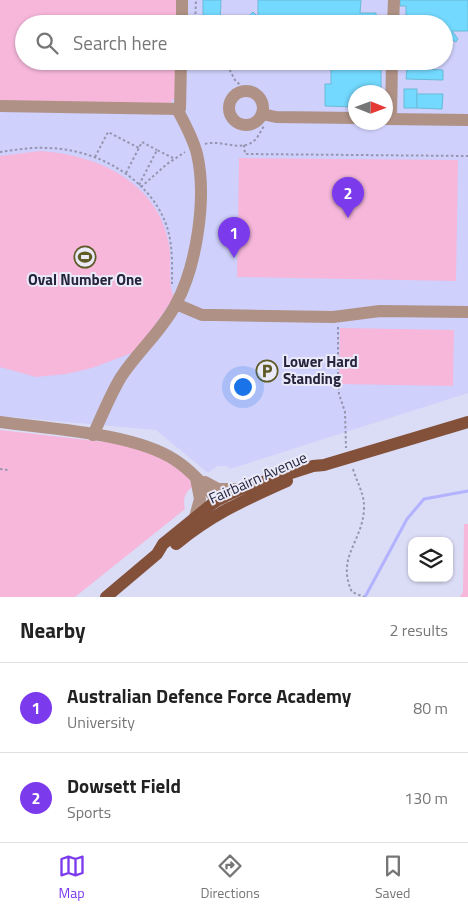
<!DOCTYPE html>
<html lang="en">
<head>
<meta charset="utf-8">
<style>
	:root { --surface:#fff; --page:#f6f6f6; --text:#222; --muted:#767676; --line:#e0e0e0; --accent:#7c3aed }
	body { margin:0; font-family:"Titillium Web",sans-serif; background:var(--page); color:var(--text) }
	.controls { position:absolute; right:15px; bottom:15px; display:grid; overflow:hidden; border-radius:10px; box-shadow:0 1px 4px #0004 }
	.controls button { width:45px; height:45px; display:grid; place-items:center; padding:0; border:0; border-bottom:1px solid var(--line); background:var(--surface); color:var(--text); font:25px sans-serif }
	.compass { position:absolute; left:348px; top:85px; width:45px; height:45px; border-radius:50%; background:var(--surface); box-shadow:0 1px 4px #0004; rotate:91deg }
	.you { position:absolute; left:242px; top:386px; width:18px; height:18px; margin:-12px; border:4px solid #fff; border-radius:50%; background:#1a73e8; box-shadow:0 0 0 8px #1a73e833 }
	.badge { display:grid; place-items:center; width:32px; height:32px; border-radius:50%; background:var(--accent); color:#fff; font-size:16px; font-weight:700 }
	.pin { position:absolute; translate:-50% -41px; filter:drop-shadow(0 1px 2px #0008) }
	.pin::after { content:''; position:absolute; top:26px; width:18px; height:15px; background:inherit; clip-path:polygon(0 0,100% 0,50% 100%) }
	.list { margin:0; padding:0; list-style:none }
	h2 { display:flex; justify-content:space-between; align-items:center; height:65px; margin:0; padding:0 20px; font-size:21px }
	h2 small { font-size:16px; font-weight:400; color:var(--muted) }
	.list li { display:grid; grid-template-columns:32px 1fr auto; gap:15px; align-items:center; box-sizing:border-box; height:90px; padding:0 20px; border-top:1px solid var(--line) }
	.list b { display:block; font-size:19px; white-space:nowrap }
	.list p { margin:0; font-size:16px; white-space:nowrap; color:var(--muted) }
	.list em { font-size:16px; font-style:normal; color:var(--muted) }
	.icon { flex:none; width:28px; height:28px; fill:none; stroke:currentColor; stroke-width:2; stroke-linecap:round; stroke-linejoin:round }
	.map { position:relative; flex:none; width:468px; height:597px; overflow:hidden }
	.search { position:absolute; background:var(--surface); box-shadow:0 1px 4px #0004; left:15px; right:15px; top:15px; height:55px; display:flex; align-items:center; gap:12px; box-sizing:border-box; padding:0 18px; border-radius:28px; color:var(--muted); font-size:19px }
	.sheet { height:245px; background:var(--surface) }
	nav { display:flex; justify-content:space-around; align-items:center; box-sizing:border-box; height:70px; border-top:1px solid var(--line); background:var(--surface); font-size:14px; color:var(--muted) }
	nav a { display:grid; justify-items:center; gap:2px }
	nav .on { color:var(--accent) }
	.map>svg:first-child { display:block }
	.built { fill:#cfd0fb; fill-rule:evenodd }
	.green { fill:#f6b7db }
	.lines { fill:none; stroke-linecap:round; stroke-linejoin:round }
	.stream { stroke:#b3b2fe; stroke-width:3 }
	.building { fill:#73d9fe; stroke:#6abad8 }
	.path { stroke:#9595af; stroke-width:2; stroke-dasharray:2.5 2.5; stroke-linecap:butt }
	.minor { stroke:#af9185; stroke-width:12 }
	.major { stroke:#83513a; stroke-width:12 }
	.labels { text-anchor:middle; stroke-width:4; stroke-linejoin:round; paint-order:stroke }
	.poi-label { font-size:15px; font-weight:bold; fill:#25243c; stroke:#eaeaf8 }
	.street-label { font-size:15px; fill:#25243c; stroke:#eaeaf8 }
</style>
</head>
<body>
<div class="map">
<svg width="468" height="597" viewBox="0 0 468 597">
	<rect width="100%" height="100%" fill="#dbdcf6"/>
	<path class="built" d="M0,0H468V393L230,469L227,466H217L208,473L156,430L0,416ZM24,24H444V61H24ZM356,92H386V122H356Z"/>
	<g class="green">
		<path d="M0,0H179L178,24H24V61H178L177,97L172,100L170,106L0,103Z"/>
		<path d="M40,151C98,155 158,182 169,244C172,262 167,281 174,297L137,351L92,368L66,374L36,377L0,367V156Z"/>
		<path d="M239,158L458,160L456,281L237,277Z"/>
		<path d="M340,328L454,330L453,386L339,384Z"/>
		<path d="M0,430L131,445L173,464L188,477L193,487C184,492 183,500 185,509L75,597H0Z"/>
		<path d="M464,524H468V597H460L463,592Z"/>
	</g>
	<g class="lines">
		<path class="stream" d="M365,597L407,519L424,499L468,491"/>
	</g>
	<g class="building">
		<path d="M203,0H221L220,24H203Z"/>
		<path d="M258,0H361L360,13H376V24H255L250,15L253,12L258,17Z"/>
		<path d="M400,0H468V31H452L458,39L456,42L445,36L444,40V24H406V6H400Z"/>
		<path d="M288,61H315V67L288,68Z"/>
		<path d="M337,61H350V66H365V61H381V92H356V107L325,106V84H331V66L337,65Z"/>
		<path d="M407,68L443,70V80L406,79Z"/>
		<rect x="404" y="89" width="13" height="19"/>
		<path d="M417,94H443L442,109L417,108Z"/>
	</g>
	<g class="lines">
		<g class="path">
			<path d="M195,24L196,0"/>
			<path d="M225,61L235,80L242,87"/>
			<path d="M365,125H376"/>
			<path d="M205,144C221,139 241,153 255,140C259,136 261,130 264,126"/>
			<path d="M244,145L245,154L468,156"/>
			<path d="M0,152C15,150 30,147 46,148C95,148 151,178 167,227C173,245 172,266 172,284"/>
			<path d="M95,157L108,132L139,148"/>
			<path d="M126,173L142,142L157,150"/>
			<path d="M139,185L157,150L173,158"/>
			<path d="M141,187L167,164L185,152"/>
			<path d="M338,327V379L339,394L345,412L346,448"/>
			<path d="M0,469L8,470"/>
			<path d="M353,469C357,483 365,494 364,510C362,542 336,558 352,592L364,597"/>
		</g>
		<g class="minor">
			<path d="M182,24V0"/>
			<path d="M393,24L394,0"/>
			<circle cx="246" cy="108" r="17"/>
			<path d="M0,106L180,109L181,61"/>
			<path d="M262,114L276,117L356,118"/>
			<path d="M386,119L468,120"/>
			<path d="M391,119L392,61"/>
			<path d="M176,304L202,315H214L333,317L380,311L468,312"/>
			<path d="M0,422C50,429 134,433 175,460C194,472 209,492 225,508"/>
			<path d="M93,435C102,416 110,395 121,377C138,351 162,331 176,304C197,265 207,197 197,154C193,138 185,124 177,109"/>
			<path d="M205,482L218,489H241"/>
			<path d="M195,517L200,499L196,478"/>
		</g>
		<g class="major">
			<path d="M176,544C214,513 243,501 287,481"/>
			<path d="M106,597L157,554L163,544L217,500L241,489L313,466L324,465L468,422"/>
		</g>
	</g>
	<defs>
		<g id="stadium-ring" transform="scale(1.125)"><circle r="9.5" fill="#eaeaf8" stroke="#5f5b27" stroke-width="1.5"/><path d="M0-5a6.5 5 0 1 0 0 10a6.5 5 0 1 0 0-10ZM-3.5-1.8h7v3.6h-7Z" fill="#5f5b27"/></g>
		<g id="parking-ring" transform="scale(1.125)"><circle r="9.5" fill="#eaeaf8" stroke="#5f5b27" stroke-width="1.5"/><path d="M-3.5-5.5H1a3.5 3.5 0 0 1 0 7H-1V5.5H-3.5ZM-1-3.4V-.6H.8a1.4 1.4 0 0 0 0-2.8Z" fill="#5f5b27"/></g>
	</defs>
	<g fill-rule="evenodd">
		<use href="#stadium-ring" x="85" y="257"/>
		<use href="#parking-ring" x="267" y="371"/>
	</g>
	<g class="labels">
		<g class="poi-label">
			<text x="85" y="285">Oval Number One</text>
			<text x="283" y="367" text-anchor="start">Lower Hard<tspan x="283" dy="17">Standing</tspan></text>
		</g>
		<g class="street-label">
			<text transform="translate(258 478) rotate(-24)" y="5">Fairbairn Avenue</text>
		</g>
	</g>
</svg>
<div class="controls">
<button><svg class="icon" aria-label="layers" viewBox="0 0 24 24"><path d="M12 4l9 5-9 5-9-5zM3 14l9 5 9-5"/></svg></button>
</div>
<svg class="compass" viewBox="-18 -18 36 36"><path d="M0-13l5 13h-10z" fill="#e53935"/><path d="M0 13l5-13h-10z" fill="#767676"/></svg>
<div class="you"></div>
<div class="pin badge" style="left:234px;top:258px">1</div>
<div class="pin badge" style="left:348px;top:218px">2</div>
<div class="search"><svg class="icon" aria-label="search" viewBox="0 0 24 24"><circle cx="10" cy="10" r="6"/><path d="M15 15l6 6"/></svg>Search here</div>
</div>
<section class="sheet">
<h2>Nearby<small>2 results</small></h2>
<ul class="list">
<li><span class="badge">1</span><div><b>Australian Defence Force Academy</b><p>University</p></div><em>80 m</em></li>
<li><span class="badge">2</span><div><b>Dowsett Field</b><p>Sports</p></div><em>130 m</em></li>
</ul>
</section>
<nav>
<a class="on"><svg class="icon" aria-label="map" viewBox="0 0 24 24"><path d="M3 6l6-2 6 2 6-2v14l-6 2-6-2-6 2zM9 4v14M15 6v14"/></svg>Map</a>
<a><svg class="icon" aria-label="directions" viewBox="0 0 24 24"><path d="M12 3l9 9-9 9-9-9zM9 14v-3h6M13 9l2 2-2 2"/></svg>Directions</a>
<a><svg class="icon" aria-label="saved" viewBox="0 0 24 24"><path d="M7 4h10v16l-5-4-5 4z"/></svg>Saved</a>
</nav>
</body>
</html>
